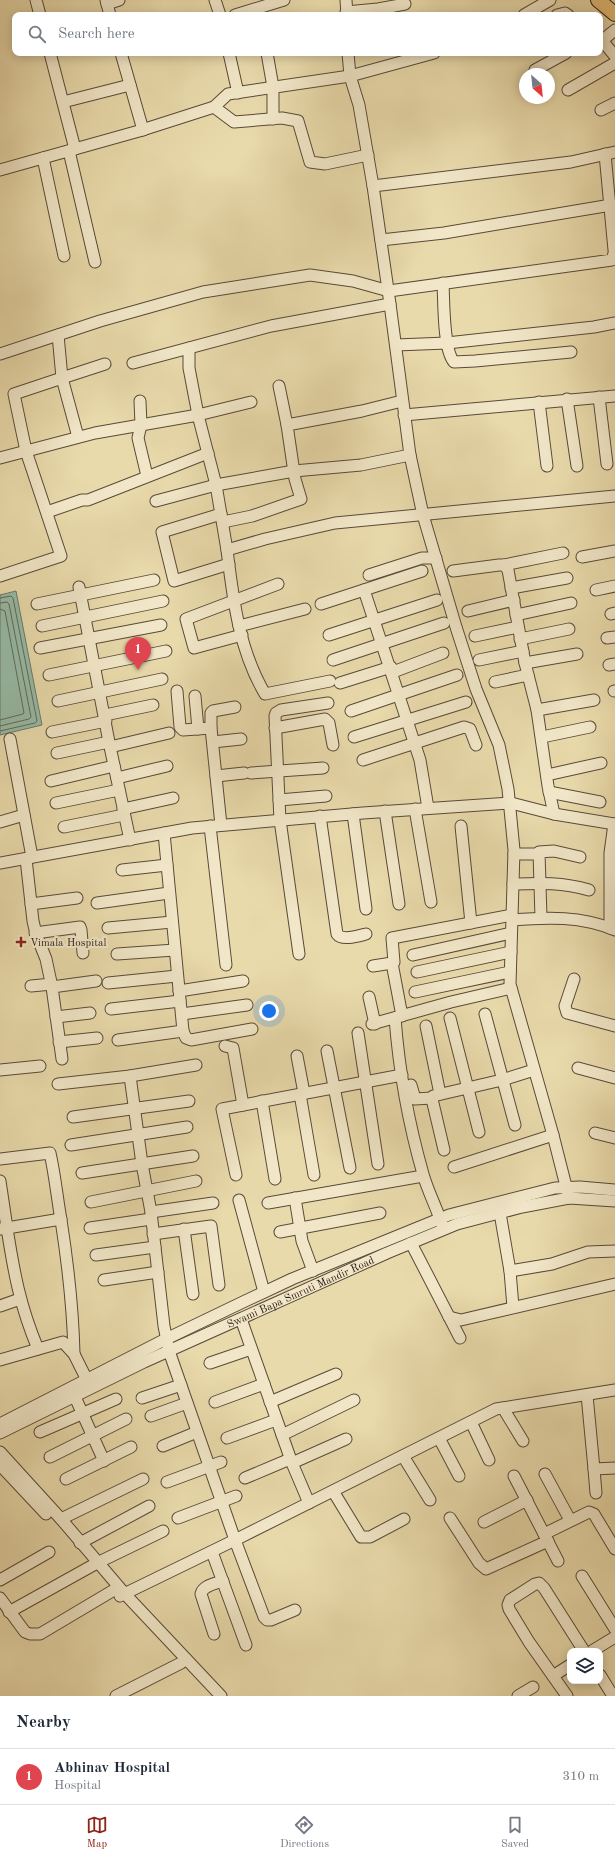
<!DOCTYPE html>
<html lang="en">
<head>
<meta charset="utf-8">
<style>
	:root { --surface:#fff; --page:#f2f2f3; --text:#1f2937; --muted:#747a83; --line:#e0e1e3; --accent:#8f2418 }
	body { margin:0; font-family:"Old Standard TT",serif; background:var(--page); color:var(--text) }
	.controls { position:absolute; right:12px; bottom:12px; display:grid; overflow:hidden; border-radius:8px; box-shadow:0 2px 10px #0003 }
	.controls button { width:36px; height:36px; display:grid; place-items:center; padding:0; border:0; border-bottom:1px solid var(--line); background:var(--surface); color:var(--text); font:20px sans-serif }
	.compass { position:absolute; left:519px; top:68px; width:36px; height:36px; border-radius:50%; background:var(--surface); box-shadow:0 2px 10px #0003; rotate:153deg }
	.you { position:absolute; left:269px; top:1011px; width:14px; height:14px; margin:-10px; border:3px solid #fff; border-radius:50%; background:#1a73e8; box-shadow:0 0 0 6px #1a73e833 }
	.badge { display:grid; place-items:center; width:26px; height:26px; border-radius:50%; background:var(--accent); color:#fff; font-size:13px; font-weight:700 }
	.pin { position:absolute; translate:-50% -33px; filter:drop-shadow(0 1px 2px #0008) }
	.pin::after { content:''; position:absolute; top:21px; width:14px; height:12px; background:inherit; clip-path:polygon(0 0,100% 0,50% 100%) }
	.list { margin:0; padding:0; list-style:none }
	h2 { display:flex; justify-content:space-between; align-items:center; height:52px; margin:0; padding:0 16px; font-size:17px }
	h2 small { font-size:13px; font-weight:400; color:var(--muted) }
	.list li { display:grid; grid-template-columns:26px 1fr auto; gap:12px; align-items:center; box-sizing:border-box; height:56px; padding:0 16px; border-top:1px solid var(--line) }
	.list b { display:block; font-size:15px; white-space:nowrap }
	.list p { margin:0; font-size:13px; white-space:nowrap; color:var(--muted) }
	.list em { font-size:13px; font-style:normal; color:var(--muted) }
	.icon { flex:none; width:22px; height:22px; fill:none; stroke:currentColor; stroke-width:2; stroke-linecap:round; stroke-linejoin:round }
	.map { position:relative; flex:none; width:615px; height:1696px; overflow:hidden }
	.search { position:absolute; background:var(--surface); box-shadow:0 2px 10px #0003; left:12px; right:12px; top:12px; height:44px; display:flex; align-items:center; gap:10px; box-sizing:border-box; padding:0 14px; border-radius:8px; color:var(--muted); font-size:15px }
	.sheet { height:108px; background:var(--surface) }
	nav { display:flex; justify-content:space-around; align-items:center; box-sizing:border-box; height:56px; border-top:1px solid var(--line); background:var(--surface); font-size:11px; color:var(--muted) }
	nav a { display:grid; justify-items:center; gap:2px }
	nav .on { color:var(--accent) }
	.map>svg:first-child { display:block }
	.water { fill:#97bba7; stroke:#6a7b6c }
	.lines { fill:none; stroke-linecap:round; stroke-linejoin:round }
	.shore { stroke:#5f6a5d; stroke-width:1 }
	.minor-casing { stroke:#584a39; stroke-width:13 }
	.major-casing { stroke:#271a13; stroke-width:16 }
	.minor { stroke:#f1e7c8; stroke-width:11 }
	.major { stroke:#e4bd76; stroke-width:14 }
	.poi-dot { fill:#8f2418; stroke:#f1e7c8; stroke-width:1.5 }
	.labels { text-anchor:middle; stroke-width:4; stroke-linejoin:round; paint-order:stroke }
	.poi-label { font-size:11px; fill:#271a13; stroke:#f1e7c8; text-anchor:start }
	.street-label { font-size:11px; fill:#271a13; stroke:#f1e7c8 }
</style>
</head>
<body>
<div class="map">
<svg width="615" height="1696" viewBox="0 0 615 1696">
	<rect width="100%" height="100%" fill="#e9daab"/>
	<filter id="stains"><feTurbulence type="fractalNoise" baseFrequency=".005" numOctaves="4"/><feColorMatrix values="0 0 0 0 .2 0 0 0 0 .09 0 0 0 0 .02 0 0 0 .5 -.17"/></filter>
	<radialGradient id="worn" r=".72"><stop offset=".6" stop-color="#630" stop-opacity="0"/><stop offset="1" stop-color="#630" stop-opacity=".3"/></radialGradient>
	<path class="water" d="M16,591L42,725L0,735V595Z"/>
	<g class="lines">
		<g class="shore">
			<path d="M0,598L11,596L13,598L37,721L35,723L0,731"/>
			<path d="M0,603L7,602L9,604L31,717L29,719L0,726"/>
			<path d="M0,609L5,611L24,713L23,714L0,720"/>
		</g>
		<g class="minor-casing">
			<g id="minor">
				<path d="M36,0L40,15"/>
				<path d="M106,0L110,15"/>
				<path d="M215,0L220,15"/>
				<path d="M346,0L347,15"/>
				<path d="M107,4L119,0"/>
				<path d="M346,12L378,9L405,4"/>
				<path d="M235,15L284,0"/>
				<path d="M524,15L550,0"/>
				<path d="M557,15L565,13L568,15"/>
				<path d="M615,30L604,39L605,44L615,56"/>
				<path d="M50,53L75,149"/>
				<path d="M121,53L143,130"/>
				<path d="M229,53L238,93"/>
				<path d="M267,53L273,87V119"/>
				<path d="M348,53L350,76L359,105L373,186L390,304L410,455L423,515L456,627L476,689L499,745L508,789L514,850L510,984L553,1135L569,1198"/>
				<path d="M535,70L566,53"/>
				<path d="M568,90L615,63"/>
				<path d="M63,102L130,85"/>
				<path d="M214,107L234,122L282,118L298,121L310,162L325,164L368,155"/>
				<path d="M601,110L615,103"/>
				<path d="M69,151L95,262"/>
				<path d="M605,154L614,250"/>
				<path d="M43,158L64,256"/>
				<path d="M0,170L139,131L214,107L228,94L350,76L434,53"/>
				<path d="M373,186L571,162L615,152"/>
				<path d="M381,240L444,233L611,205"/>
				<path d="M443,283C444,301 443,350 454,362L475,361L571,352"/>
				<path d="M396,345L447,343L594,327L615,323"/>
				<path d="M189,348V368L198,415L251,402"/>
				<path d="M0,354L100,321L203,292L310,275L353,281L389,291L612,260L615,250"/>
				<path d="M133,363L271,326L390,304"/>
				<path d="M279,386L287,425"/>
				<path d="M599,397L607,464"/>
				<path d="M567,399L577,466"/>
				<path d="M140,401L141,425L138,438L147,476"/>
				<path d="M539,402L547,466"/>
				<path d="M404,415L615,396"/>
				<path d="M78,437L62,378L105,364"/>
				<path d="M0,458L95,433L198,415L216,485L227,550"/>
				<path d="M156,501L216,485L294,471L361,465L410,455"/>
				<path d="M47,512L82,500H88L208,453"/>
				<path d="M221,514L162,532L174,581L229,564"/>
				<path d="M223,522L252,516L301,499L295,479L287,425L362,411L402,401"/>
				<path d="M582,557L615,551"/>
				<path d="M504,565L563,553"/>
				<path d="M453,571L499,565H504L508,570L525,663L537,710L548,786L554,814"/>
				<path d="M369,575L422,558H436"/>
				<path d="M0,576L61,556L26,451L14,394L62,378L58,335"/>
				<path d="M79,587L109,742L130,840"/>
				<path d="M511,588L567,578"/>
				<path d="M364,590L420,760L428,808"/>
				<path d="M596,590L615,586"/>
				<path d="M37,604L154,580"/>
				<path d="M321,604L422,571"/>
				<path d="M468,611L514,600"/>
				<path d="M611,614L615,613"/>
				<path d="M516,615L571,603"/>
				<path d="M42,626L163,601"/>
				<path d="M239,626L305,609"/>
				<path d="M242,635L194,648L186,619L278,584"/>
				<path d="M329,635L437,600"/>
				<path d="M475,636L518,627"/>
				<path d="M607,638L615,637"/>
				<path d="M520,639L569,629"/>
				<path d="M40,648L161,625"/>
				<path d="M333,660L444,623"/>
				<path d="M479,660L523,651"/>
				<path d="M525,663L577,654"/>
				<path d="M609,665L615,664"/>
				<path d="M393,672L443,653"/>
				<path d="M49,675L166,651"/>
				<path d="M330,681L265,694C239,650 233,599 227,550L265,539L335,523L615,496"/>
				<path d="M495,682L528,675"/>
				<path d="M340,683L391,667"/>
				<path d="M177,691L180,727L183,730L211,728L221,825"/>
				<path d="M614,691H615"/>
				<path d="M195,696L198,729"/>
				<path d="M58,701L162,679"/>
				<path d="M537,710L594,700"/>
				<path d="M351,711L457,675"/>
				<path d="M105,715L153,705"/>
				<path d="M211,728V713L213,711L235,707"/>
				<path d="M275,728L325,719L329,723L333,745"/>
				<path d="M52,732L106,721"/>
				<path d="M354,737L466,702"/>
				<path d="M542,737L590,727"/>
				<path d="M10,739L32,857"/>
				<path d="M213,742L241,739"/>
				<path d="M110,747L169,733"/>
				<path d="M57,753L109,742"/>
				<path d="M363,760L464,727L470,729L476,745"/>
				<path d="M251,773L323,768"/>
				<path d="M547,775L601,763"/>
				<path d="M216,776L244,773"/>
				<path d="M117,778L167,766"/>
				<path d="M51,781L114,766"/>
				<path d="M549,792L600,802"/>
				<path d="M279,800L326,796"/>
				<path d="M56,803L119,790"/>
				<path d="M123,809L173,798"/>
				<path d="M415,809L431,902"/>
				<path d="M385,811L399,904"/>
				<path d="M353,814L366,909"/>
				<path d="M320,816L337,934C342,941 358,936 366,934"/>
				<path d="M0,822L24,815"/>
				<path d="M210,826L226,965"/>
				<path d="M461,826L471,923"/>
				<path d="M64,827L124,815"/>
				<path d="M514,854H539"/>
				<path d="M26,859L33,921L36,934L46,959L52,987L62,1059"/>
				<path d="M0,863L192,828L363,813L511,803L554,814L615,824"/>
				<path d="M122,870L167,865"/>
				<path d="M513,884C540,883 562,882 589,890"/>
				<path d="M97,903L169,893"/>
				<path d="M31,904L77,898"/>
				<path d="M541,918L539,852L554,851L580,857"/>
				<path d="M512,920C548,917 581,916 615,930"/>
				<path d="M108,928L172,922"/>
				<path d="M610,928V853L614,824"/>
				<path d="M35,933L80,927L81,930L83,953"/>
				<path d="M117,954L175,950"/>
				<path d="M299,954L280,820L275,716L276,713L281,710L328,703"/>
				<path d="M413,955L511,933"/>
				<path d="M373,966L392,963"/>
				<path d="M417,972L511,952"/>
				<path d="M574,979L565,1006L567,1013L615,1026"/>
				<path d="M108,983L177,976"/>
				<path d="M31,986L52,984"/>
				<path d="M52,987L96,981"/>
				<path d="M179,991L243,981"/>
				<path d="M415,992L510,972"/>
				<path d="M369,997L375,1024"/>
				<path d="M111,1009L180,1001"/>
				<path d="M182,1014L247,1005"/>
				<path d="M485,1014L515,1125"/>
				<path d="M402,1016L392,963L394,962L392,938L512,915"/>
				<path d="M56,1017L90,1013"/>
				<path d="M395,1018C399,1070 409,1125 423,1174C428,1192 437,1208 442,1225"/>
				<path d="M450,1018L479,1132"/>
				<path d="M372,1024L451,1002L511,988"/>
				<path d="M426,1026L440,1094"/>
				<path d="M183,1031L186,1038L191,1040L252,1029"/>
				<path d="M358,1033L378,1164"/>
				<path d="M118,1040L183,1031L164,833"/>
				<path d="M59,1042L97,1038"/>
				<path d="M225,1046L233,1048L243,1105"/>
				<path d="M327,1051L350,1168"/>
				<path d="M297,1056L304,1093"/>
				<path d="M578,1068L615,1078"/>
				<path d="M0,1070L40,1066"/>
				<path d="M130,1076L142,1164L151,1212L164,1326L169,1351L235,1540L264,1617L267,1620H271L295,1610"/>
				<path d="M58,1084L130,1076L196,1065"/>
				<path d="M411,1085L415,1099L432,1098"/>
				<path d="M300,1094L314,1175"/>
				<path d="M262,1101L275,1179"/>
				<path d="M73,1117L189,1101"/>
				<path d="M595,1133L615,1138"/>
				<path d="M71,1145L187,1127"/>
				<path d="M444,1150L432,1099L433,1096L502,1080L534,1070"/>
				<path d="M0,1159L50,1153C55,1175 57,1197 61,1220C68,1265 73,1308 74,1354"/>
				<path d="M454,1167L553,1135"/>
				<path d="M82,1173L193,1156"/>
				<path d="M236,1175L222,1109L402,1075"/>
				<path d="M0,1181L7,1228L61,1219"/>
				<path d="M295,1198L302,1241L313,1271"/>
				<path d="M239,1200L264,1292"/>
				<path d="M91,1202L196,1181"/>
				<path d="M268,1203L423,1176"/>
				<path d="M151,1212L213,1203"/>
				<path d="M500,1213L510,1271L513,1307"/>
				<path d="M90,1228L151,1219"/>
				<path d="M0,1229L7,1228C14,1273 20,1306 38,1349"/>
				<path d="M184,1229L193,1294"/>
				<path d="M280,1232L380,1213"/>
				<path d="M153,1234L211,1226L219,1285"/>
				<path d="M411,1243L460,1338"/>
				<path d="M96,1255L155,1247"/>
				<path d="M510,1271L552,1264L588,1252L615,1251"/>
				<path d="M104,1280L158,1272"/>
				<path d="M0,1306L20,1299"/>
				<path d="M449,1317L461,1320L615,1284"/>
				<path d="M241,1319L292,1463L309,1503"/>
				<path d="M0,1360L63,1342L74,1354L89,1384"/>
				<path d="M210,1363L251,1349"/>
				<path d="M587,1395L594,1469L615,1468"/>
				<path d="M75,1397L104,1461"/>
				<path d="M142,1398L181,1385"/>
				<path d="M215,1402L264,1384"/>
				<path d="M270,1402L336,1374"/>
				<path d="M503,1408L523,1441"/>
				<path d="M151,1416L187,1403"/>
				<path d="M471,1422L489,1460"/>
				<path d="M0,1424L166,1339L243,1302L292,1279L449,1215L555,1188L580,1187L615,1190"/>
				<path d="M40,1432L116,1399"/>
				<path id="s1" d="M0,1433L144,1362L387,1253L457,1224L522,1207L569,1198L615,1201"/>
				<path d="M282,1435L354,1400"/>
				<path d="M227,1438L276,1420"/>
				<path d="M439,1438L459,1476"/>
				<path d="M163,1446L197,1432"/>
				<path d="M0,1452L61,1519L125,1594L221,1696"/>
				<path d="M403,1456L430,1500"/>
				<path d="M50,1457L126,1419"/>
				<path d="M292,1463L346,1439"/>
				<path d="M0,1465L46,1514"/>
				<path d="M594,1469L596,1493"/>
				<path d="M545,1474L570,1520"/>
				<path d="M514,1476L558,1561"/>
				<path d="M245,1478L290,1459"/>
				<path d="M66,1479L131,1447"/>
				<path d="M167,1482L221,1462"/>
				<path d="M333,1491L361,1537H370L404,1519"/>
				<path d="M178,1518L236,1496"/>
				<path d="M450,1518L479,1563L486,1569L548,1541"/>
				<path d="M61,1519L143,1479"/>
				<path d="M484,1522L527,1500"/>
				<path d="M544,1534L589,1512L594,1514L615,1549"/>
				<path d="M80,1543L149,1506"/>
				<path d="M212,1552L246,1645"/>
				<path d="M582,1576L615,1629"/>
				<path d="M0,1580L49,1552"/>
				<path d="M120,1596L235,1540L496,1409L615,1390"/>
				<path d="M0,1598L25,1632L30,1634H40L114,1590"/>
				<path d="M9,1612L97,1563L163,1531"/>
				<path d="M214,1634L201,1594C203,1585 215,1584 223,1581"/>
				<path d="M592,1651L615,1637"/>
				<path d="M600,1675L613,1696"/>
				<path d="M553,1676L570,1665"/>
				<path d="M116,1696L181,1663L186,1659"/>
				<path d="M518,1696L533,1687"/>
				<path d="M567,1696L529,1642L509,1609L508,1605L510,1600L535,1584L539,1583L544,1588L584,1651"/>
			</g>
		</g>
		<g class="major-casing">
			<path id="major" d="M598,0L615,14"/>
		</g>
		<use href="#minor" class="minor"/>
		<use href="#major" class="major"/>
	</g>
	<path class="poi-dot" d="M19 936h4v4h4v4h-4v4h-4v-4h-4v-4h4z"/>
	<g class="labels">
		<g class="poi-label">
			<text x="30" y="946">Vimala Hospital</text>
		</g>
		<g class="street-label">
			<text dy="4" stroke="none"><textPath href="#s1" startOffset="332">Swami Bapa Smruti Mandir Road</textPath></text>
		</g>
	</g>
	<rect width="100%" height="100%" filter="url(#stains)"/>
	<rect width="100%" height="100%" fill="url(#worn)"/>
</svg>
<div class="controls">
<button><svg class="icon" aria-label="layers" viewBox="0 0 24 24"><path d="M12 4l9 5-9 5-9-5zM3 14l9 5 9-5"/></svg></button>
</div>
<svg class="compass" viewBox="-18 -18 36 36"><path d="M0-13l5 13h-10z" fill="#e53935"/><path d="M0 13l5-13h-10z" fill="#747a83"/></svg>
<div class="you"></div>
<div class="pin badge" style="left:138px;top:670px;background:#e0444e">1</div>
<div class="search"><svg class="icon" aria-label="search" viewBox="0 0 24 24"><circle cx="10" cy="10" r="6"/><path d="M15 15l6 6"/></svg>Search here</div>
</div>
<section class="sheet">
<h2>Nearby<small></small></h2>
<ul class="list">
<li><span class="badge" style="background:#e0444e">1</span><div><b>Abhinav Hospital</b><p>Hospital</p></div><em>310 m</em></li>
</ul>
</section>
<nav>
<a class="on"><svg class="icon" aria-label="map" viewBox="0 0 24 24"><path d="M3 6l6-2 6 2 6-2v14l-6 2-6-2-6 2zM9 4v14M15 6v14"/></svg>Map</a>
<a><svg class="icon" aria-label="directions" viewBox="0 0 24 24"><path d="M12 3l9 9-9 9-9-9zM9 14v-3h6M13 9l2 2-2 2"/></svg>Directions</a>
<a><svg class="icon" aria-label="saved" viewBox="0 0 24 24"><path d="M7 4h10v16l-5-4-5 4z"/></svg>Saved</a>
</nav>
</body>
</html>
